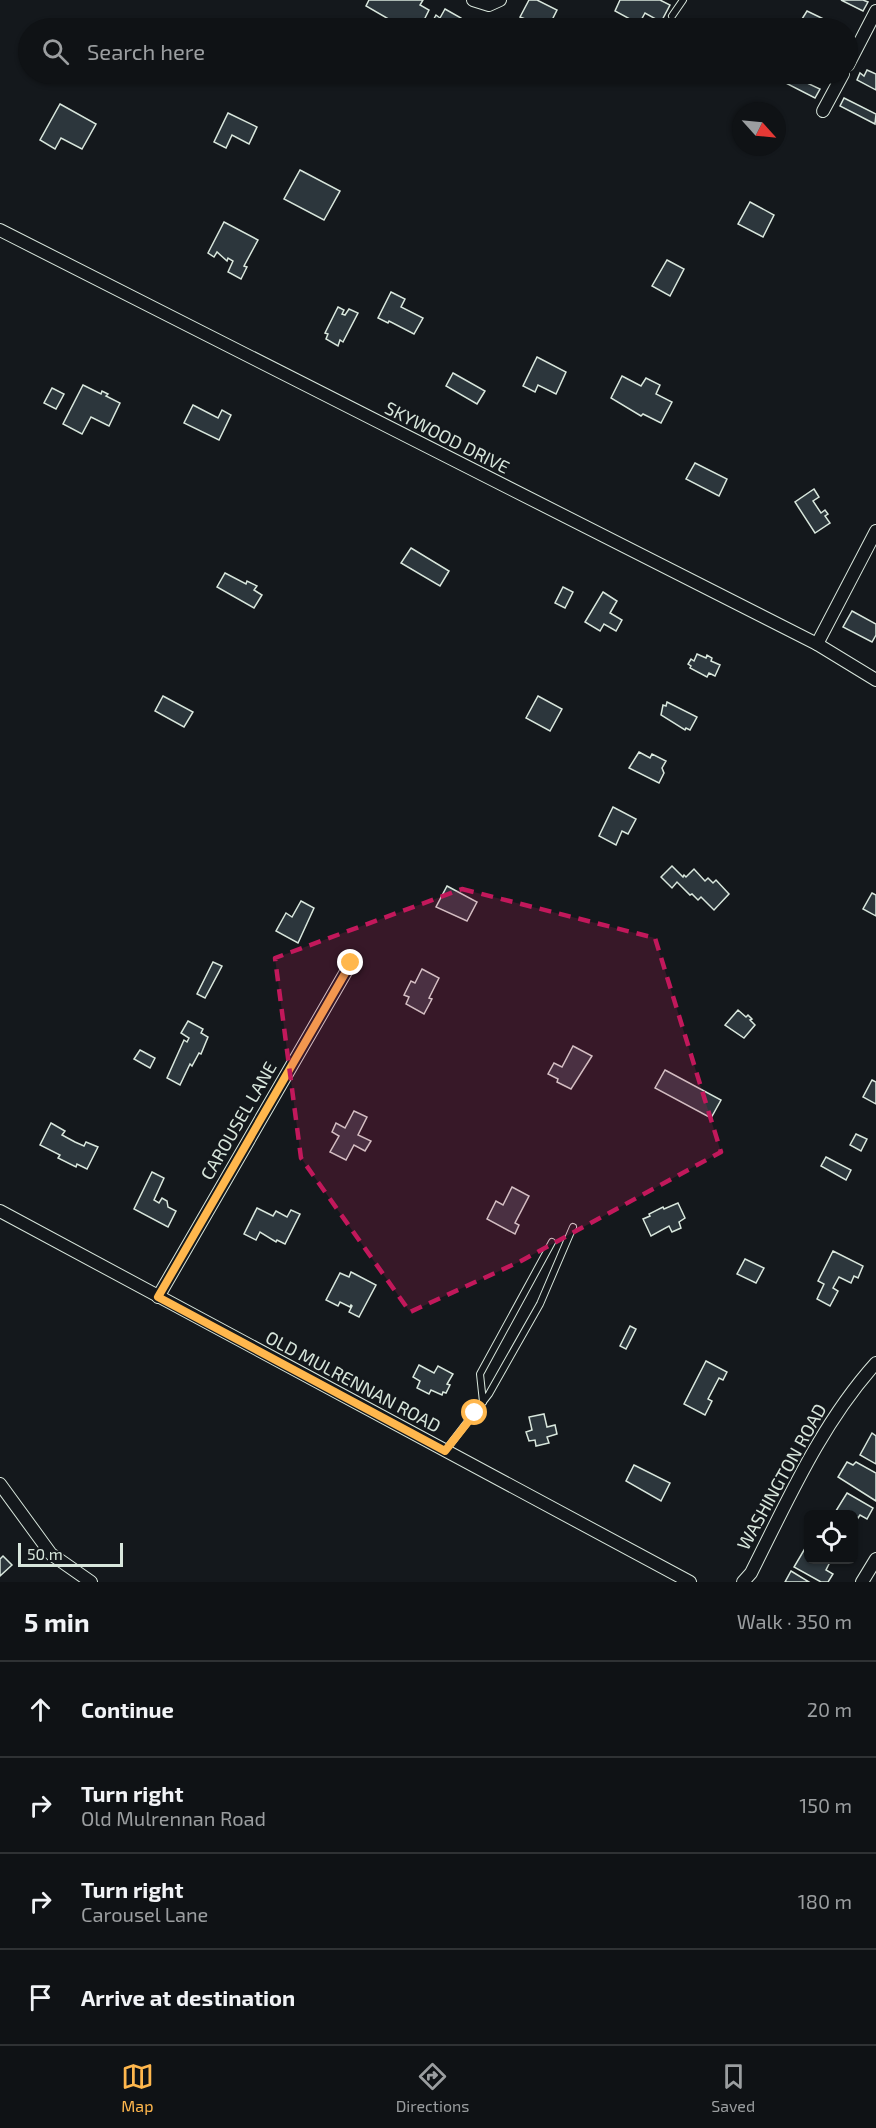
<!DOCTYPE html>
<html lang="en">
<head>
<meta charset="utf-8">
<style>
	:root { --surface:#0f1215; --page:#181b1e; --text:#f1f3f6; --muted:#9b9ea0; --line:#2f3234; --accent:#ffb74d }
	body { margin:0; font-family:"Exo 2",sans-serif; background:var(--page); color:var(--text) }
	.controls { position:absolute; right:18px; bottom:18px; display:grid; overflow:hidden; border-radius:9px; box-shadow:0 2px 4px #0004 }
	.controls button { width:54px; height:54px; display:grid; place-items:center; padding:0; border:0; border-bottom:2px solid var(--line); background:var(--surface); color:var(--text); font:30px sans-serif }
	.compass { position:absolute; left:732px; top:102px; width:54px; height:54px; border-radius:50%; background:var(--surface); box-shadow:0 2px 4px #0004; rotate:117deg }
	.scale { position:absolute; left:18px; bottom:15px; width:105px; box-sizing:border-box; padding-left:6px; border:3px solid #d8e6dc; border-top:0; font-size:16px; line-height:21px; white-space:nowrap; color:#d8e6dc; -webkit-text-stroke:4px #14181c; paint-order:stroke }
	.stop { position:absolute; width:18px; height:18px; margin:-14px; border:4px solid #ffb74d; border-radius:50%; background:#fff }
	.stop.end { background:#ffb74d; border-color:#fff; box-shadow:0 2px 6px #0008 }
	.list { margin:0; padding:0; list-style:none }
	h2 { display:flex; justify-content:space-between; align-items:center; height:78px; margin:0; padding:0 24px; font-size:26px }
	h2 small { font-size:20px; font-weight:400; color:var(--muted) }
	.list li { display:grid; grid-template-columns:39px 1fr auto; gap:18px; align-items:center; box-sizing:border-box; height:96px; padding:0 24px; border-top:2px solid var(--line) }
	.list b { display:block; font-size:22px; white-space:nowrap }
	.list p { margin:0; font-size:20px; white-space:nowrap; color:var(--muted) }
	.list em { font-size:20px; font-style:normal; color:var(--muted) }
	.icon { flex:none; width:33px; height:33px; fill:none; stroke:currentColor; stroke-width:2; stroke-linecap:round; stroke-linejoin:round }
	.map { position:relative; flex:none; width:876px; height:1582px; overflow:hidden }
	.search { position:absolute; background:var(--surface); box-shadow:0 2px 4px #0004; left:18px; right:18px; top:18px; height:66px; display:flex; align-items:center; gap:15px; box-sizing:border-box; padding:0 21px; border-radius:33px; color:var(--muted); font-size:22px }
	.sheet { height:462px; background:var(--surface) }
	nav { display:flex; justify-content:space-around; align-items:center; box-sizing:border-box; height:84px; border-top:2px solid var(--line); background:var(--surface); font-size:16px; color:var(--muted) }
	nav a { display:grid; justify-items:center; gap:3px }
	nav .on { color:var(--accent) }
	.map>svg:first-child { display:block }
	.building { fill:#2c363c; stroke:#d8e6dc; stroke-width:1.5 }
	.lines { fill:none; stroke-linecap:round; stroke-linejoin:round }
	.lane-casing { stroke:#d8e6dc; stroke-width:8 }
	.street-casing { stroke:#d8e6dc; stroke-width:14 }
	.lane { stroke:#14181c; stroke-width:6 }
	.street { stroke:#14181c; stroke-width:12 }
	.route { stroke:#ffb74d; stroke-width:8 }
	.marked { fill:#c2185b; fill-opacity:0.2; stroke:#c2185b; stroke-width:4.5; stroke-dasharray:12 8; stroke-linejoin:round }
	.labels { text-anchor:middle; stroke-width:4.5; stroke-linejoin:round; paint-order:stroke }
	.street-label { font-size:18px; fill:#d8e6dc; stroke:#14181c }
</style>
</head>
<body>
<div class="map">
<svg width="876" height="1582" viewBox="0 0 876 1582">
	<rect width="100%" height="100%" fill="#14181c"/>
	<g class="building">
		<path d="M369,0H423L420,5L429,10L420,28H404L366,6Z"/>
		<path d="M529,0H537L557,10L548,28H520L525,19L520,17Z"/>
		<path d="M620,0H660L670,5L661,22L645,13L639,24L615,11Z"/>
		<path d="M841,0H863L868,2L863,11Z"/>
		<path d="M445,9L461,18L458,24L467,28H429L436,15L440,18Z"/>
		<path d="M807,11L842,28H820L802,19Z"/>
		<path d="M867,70L876,74V90L857,80L860,73L864,76Z"/>
		<path d="M773,74H788L820,89L815,98L772,76Z"/>
		<path d="M844,98L876,114L875,124L840,106Z"/>
		<path d="M60,104L96,124L82,149L61,138L55,149L40,140Z"/>
		<path d="M228,113L257,127L249,144L232,135L226,148L214,142Z"/>
		<path d="M300,170L340,191L324,220L284,199Z"/>
		<path d="M750,202L774,215L763,237L738,224Z"/>
		<path d="M224,222L258,240L244,266L247,267L241,279L228,272L233,261L228,258L227,261L217,252L214,257L208,253Z"/>
		<path d="M667,260L684,269L670,296L652,286Z"/>
		<path d="M391,292L405,299L401,307L423,318L414,334L389,321L388,323L378,318Z"/>
		<path d="M338,307L344,310L342,314L345,315L349,309L358,313L343,342L340,340L338,346L326,339L328,334L325,333Z"/>
		<path d="M537,357L566,372L556,394L538,385L535,392L523,386Z"/>
		<path d="M453,373L485,391L477,404L446,386Z"/>
		<path d="M622,376L641,386L646,378L660,385L656,394L672,402L661,423L643,414L641,416L611,398Z"/>
		<path d="M83,385L101,394L102,391L108,394L106,396L120,403L109,426L91,417L82,434L63,424Z"/>
		<path d="M52,388L64,394L56,409L44,403Z"/>
		<path d="M193,405L218,418L222,410L231,415L219,440L184,423Z"/>
		<path d="M695,463L727,479L719,496L686,479Z"/>
		<path d="M814,489L819,497L813,501L821,513L825,510L828,514L825,516L830,523L815,533L795,502Z"/>
		<path d="M411,548L449,571L440,586L401,563Z"/>
		<path d="M225,573L246,584L247,581L257,586L254,590L262,595L254,608L217,587Z"/>
		<path d="M563,587L573,592L565,608L555,603Z"/>
		<path d="M603,592L617,601L610,613L622,620L616,631L604,624L600,631L585,622Z"/>
		<path d="M852,611L876,624V635L872,642L843,627Z"/>
		<path d="M697,654L706,658L707,655L712,658L711,661L720,665L715,676L709,673L707,677L690,668L691,666L688,664L691,659L694,661Z"/>
		<path d="M163,696L193,712L184,727L155,711Z"/>
		<path d="M538,696L562,709L550,731L526,718Z"/>
		<path d="M667,702L697,717L690,730L686,728L685,730L661,715L663,705L666,706Z"/>
		<path d="M639,752L650,758L652,754L666,761L662,768L664,773L659,783L629,768Z"/>
		<path d="M613,807L636,819L628,834L622,831L616,845L599,836Z"/>
		<path d="M672,866L683,877L684,875L686,877L694,869L705,881L708,878L713,883L716,880L729,894L714,910L701,897L698,900L692,894L690,895L677,882L672,888L661,877Z"/>
		<path d="M447,886L477,902L467,921L436,907Z"/>
		<path d="M872,893L876,895V916L863,909Z"/>
		<path d="M301,901L314,908L298,943L276,931L286,913L292,917Z"/>
		<path d="M213,962L222,966L205,998L197,994Z"/>
		<path d="M422,969L439,978L429,998L432,999L424,1014L406,1004L409,997L404,995L411,981L415,983Z"/>
		<path d="M738,1010L746,1017L748,1015L752,1019L750,1020L755,1025L744,1038L725,1025Z"/>
		<path d="M188,1021L203,1029L201,1033L208,1037L201,1054L199,1053L192,1066L190,1064L180,1085L167,1078L184,1040L187,1042L189,1038L181,1033Z"/>
		<path d="M573,1046L592,1056L571,1089L557,1082L558,1079L548,1074L554,1063L562,1067Z"/>
		<path d="M140,1050L155,1058L150,1068L134,1059Z"/>
		<path d="M665,1070L721,1100L711,1118L655,1088Z"/>
		<path d="M872,1080L876,1082V1104L863,1097Z"/>
		<path d="M354,1111L367,1117L358,1135L371,1141L365,1151L354,1145L346,1160L330,1152L339,1136L332,1132L336,1123L345,1128Z"/>
		<path d="M51,1123L65,1131L62,1135L75,1142L84,1146L86,1142L98,1147L87,1169L77,1164L76,1167L58,1158L60,1155L40,1145Z"/>
		<path d="M856,1134L867,1139L861,1151L850,1145Z"/>
		<path d="M826,1157L851,1170L846,1180L821,1166Z"/>
		<path d="M152,1172L164,1178L154,1200L159,1203L162,1198L167,1201L168,1207L176,1211L168,1227L134,1209Z"/>
		<path d="M512,1187L529,1196L515,1223L519,1225L515,1234L487,1219L496,1201L503,1205Z"/>
		<path d="M678,1203L685,1218L679,1222L681,1228L672,1232L669,1226L651,1236L643,1219L650,1216L649,1214L663,1207L664,1209Z"/>
		<path d="M257,1208L273,1216L276,1211L287,1217L291,1210L300,1214L285,1244L277,1240L276,1242L260,1232L256,1240L244,1234Z"/>
		<path d="M833,1251L863,1266L858,1278L854,1276L851,1283L839,1277L833,1288L838,1291L830,1306L817,1299L824,1284L818,1281Z"/>
		<path d="M745,1259L764,1268L756,1283L737,1274Z"/>
		<path d="M351,1272L376,1285L359,1317L349,1312L352,1306L351,1305L350,1307L340,1302L338,1306L326,1300L340,1273L349,1277Z"/>
		<path d="M630,1326L636,1329L626,1349L620,1346Z"/>
		<path d="M706,1361L727,1372L723,1380L719,1378L708,1399L712,1401L705,1415L684,1404Z"/>
		<path d="M419,1365L434,1373L438,1366L453,1374L447,1384L450,1385L446,1393L443,1392L442,1395L431,1390L429,1394L417,1388L420,1381L413,1377Z"/>
		<path d="M544,1414L547,1427L555,1425L557,1434L547,1437L549,1443L536,1446L535,1440L529,1441L526,1432L532,1430L529,1417Z"/>
		<path d="M872,1433L876,1436V1464L860,1455Z"/>
		<path d="M847,1462L853,1465L856,1462L876,1473V1501L838,1477Z"/>
		<path d="M634,1465L670,1483L661,1501L626,1481Z"/>
		<path d="M847,1493L873,1508L867,1519L860,1515L858,1518L855,1515L854,1517V1514H834Z"/>
		<path d="M807,1545L808,1546V1560H831L826,1570L833,1574L828,1582H821L794,1567Z"/>
		<path d="M3,1556L12,1565L0,1576V1559Z"/>
		<path d="M791,1571L809,1582H785Z"/>
	</g>
	<g class="lines">
		<g class="lane-casing">
			<g id="lane">
				<path d="M672,16L683,0"/>
				<path d="M483,1402L480,1374L552,1242"/>
				<path d="M445,1451L489,1394L540,1304L573,1227"/>
			</g>
		</g>
		<g class="street-casing">
			<g id="street">
				<path d="M473,0L489,5L500,0"/>
				<path d="M848,65L876,11"/>
				<path d="M823,111L843,74"/>
				<path d="M0,230L817,644L876,680"/>
				<path d="M817,644L876,531"/>
				<path d="M0,1211L690,1582"/>
				<path d="M158,1297L351,963"/>
				<path d="M0,1484L51,1554L91,1582"/>
				<path d="M743,1582L751,1573C788,1500 821,1424 876,1363"/>
				<path d="M862,1582L876,1559"/>
			</g>
		</g>
		<use href="#lane" class="lane"/>
		<use href="#street" class="street"/>
	</g>
	<g class="lines">
		<path class="route" d="M351,963L158,1297L445,1451L475,1413"/>
	</g>
	<path class="marked" d="M462,889L655,938L721,1152L521,1261L410,1312L301,1158L275,958Z"/>
	<g class="labels">
		<g class="street-label">
			<text transform="translate(447 438) rotate(27)" y="6">SKYWOOD DRIVE</text>
			<text transform="translate(239 1121) rotate(-60)" y="6">CAROUSEL LANE</text>
			<text transform="translate(353 1382) rotate(28)" y="6">OLD MULRENNAN ROAD</text>
			<text transform="translate(782 1477) rotate(-61)" y="6">WASHINGTON ROAD</text>
		</g>
	</g>
</svg>
<div class="controls">
<button><svg class="icon" aria-label="locate" viewBox="0 0 24 24"><circle cx="12" cy="12" r="6"/><path d="M12 2v4M12 18v4M2 12h4M18 12h4"/></svg></button>
</div>
<svg class="compass" viewBox="-18 -18 36 36"><path d="M0-13l5 13h-10z" fill="#e53935"/><path d="M0 13l5-13h-10z" fill="#9b9ea0"/></svg>
<div class="scale">50 m</div>
<div class="stop" style="left:475px;top:1413px"></div>
<div class="stop end" style="left:351px;top:963px"></div>
<div class="search"><svg class="icon" aria-label="search" viewBox="0 0 24 24"><circle cx="10" cy="10" r="6"/><path d="M15 15l6 6"/></svg>Search here</div>
</div>
<section class="sheet">
<h2>5 min<small>Walk · 350 m</small></h2>
<ul class="list">
<li><svg class="icon" aria-label="ahead" viewBox="0 0 24 24"><path d="M12 20V5M6 11l6-6 6 6"/></svg><div><b>Continue</b></div><em>20 m</em></li>
<li><svg class="icon" aria-label="right" viewBox="0 0 24 24"><path d="M7 20v-9h11M14 6l5 5-5 5"/></svg><div><b>Turn right</b><p>Old Mulrennan Road</p></div><em>150 m</em></li>
<li><svg class="icon" aria-label="right" viewBox="0 0 24 24"><path d="M7 20v-9h11M14 6l5 5-5 5"/></svg><div><b>Turn right</b><p>Carousel Lane</p></div><em>180 m</em></li>
<li><svg class="icon" aria-label="arrive" viewBox="0 0 24 24"><path d="M6 21V4h12l-3 4 3 4H6"/></svg><div><b>Arrive at destination</b></div></li>
</ul>
</section>
<nav>
<a class="on"><svg class="icon" aria-label="map" viewBox="0 0 24 24"><path d="M3 6l6-2 6 2 6-2v14l-6 2-6-2-6 2zM9 4v14M15 6v14"/></svg>Map</a>
<a><svg class="icon" aria-label="directions" viewBox="0 0 24 24"><path d="M12 3l9 9-9 9-9-9zM9 14v-3h6M13 9l2 2-2 2"/></svg>Directions</a>
<a><svg class="icon" aria-label="saved" viewBox="0 0 24 24"><path d="M7 4h10v16l-5-4-5 4z"/></svg>Saved</a>
</nav>
</body>
</html>
